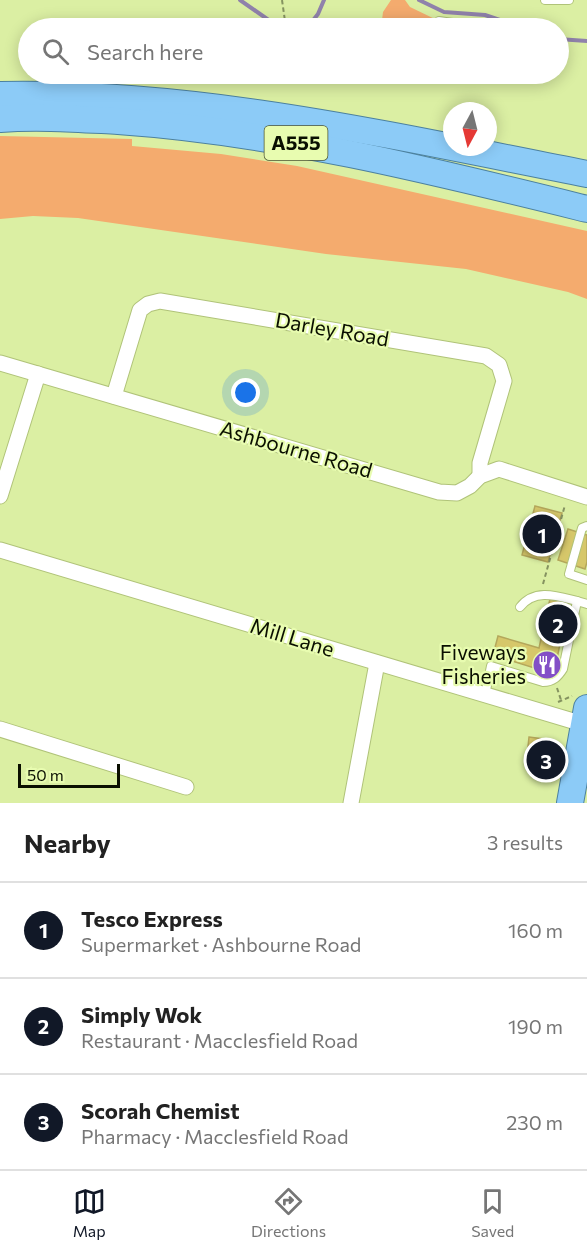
<!DOCTYPE html>
<html lang="en">
<head>
<meta charset="utf-8">
<style>
	:root { --surface:#fff; --page:#f6f6f6; --text:#222; --muted:#767676; --line:#e0e0e0; --accent:#111827 }
	body { margin:0; font-family:Commissioner,sans-serif; background:var(--page); color:var(--text) }
	.compass { position:absolute; left:443px; top:102px; width:54px; height:54px; border-radius:50%; background:var(--surface); box-shadow:0 3px 15px #0003; rotate:187deg }
	.scale { position:absolute; left:18px; bottom:15px; width:102px; box-sizing:border-box; padding-left:6px; border:3px solid #0a0f00; border-top:0; font-size:16px; line-height:21px; white-space:nowrap; color:#0a0f00; -webkit-text-stroke:4px #e8fcb0; paint-order:stroke }
	.you { position:absolute; left:246px; top:393px; width:21px; height:21px; margin:-15px; border:4px solid #fff; border-radius:50%; background:#1a73e8; box-shadow:0 0 0 9px #1a73e833 }
	.badge { display:grid; place-items:center; width:39px; height:39px; border-radius:50%; background:var(--accent); color:#fff; font-size:20px; font-weight:700 }
	.pin { position:absolute; translate:-50% -50%; border:3px solid #fff; box-shadow:0 2px 6px #0006 }
	.list { margin:0; padding:0; list-style:none }
	h2 { display:flex; justify-content:space-between; align-items:center; height:78px; margin:0; padding:0 24px; font-size:26px }
	h2 small { font-size:20px; font-weight:400; color:var(--muted) }
	.list li { display:grid; grid-template-columns:39px 1fr auto; gap:18px; align-items:center; box-sizing:border-box; height:96px; padding:0 24px; border-top:2px solid var(--line) }
	.list b { display:block; font-size:22px; white-space:nowrap }
	.list p { margin:0; font-size:20px; white-space:nowrap; color:var(--muted) }
	.list em { font-size:20px; font-style:normal; color:var(--muted) }
	.icon { flex:none; width:33px; height:33px; fill:none; stroke:currentColor; stroke-width:2; stroke-linecap:round; stroke-linejoin:round }
	.map { position:relative; flex:none; width:587px; height:803px; overflow:hidden }
	.search { position:absolute; background:var(--surface); box-shadow:0 3px 15px #0003; left:18px; right:18px; top:18px; height:66px; display:flex; align-items:center; gap:15px; box-sizing:border-box; padding:0 21px; border-radius:33px; color:var(--muted); font-size:22px }
	.sheet { height:366px; background:var(--surface) }
	nav { display:flex; justify-content:space-around; align-items:center; box-sizing:border-box; height:84px; border-top:2px solid var(--line); background:var(--surface); font-size:16px; color:var(--muted) }
	nav a { display:grid; justify-items:center; gap:3px }
	nav .on { color:var(--accent) }
	.map>svg:first-child { display:block }
	.green { fill:#f4ab6e }
	.lines { fill:none; stroke-linecap:round; stroke-linejoin:round }
	.stream { stroke:#9082ab; stroke-width:4 }
	.building { fill:#d6c76a; stroke:#b4a75b; stroke-width:1.5 }
	.service-casing { stroke:#b0c379; stroke-width:10 }
	.minor-casing { stroke:#b0c379; stroke-width:17 }
	.trunk-casing { stroke:#4c819f; stroke-width:28 }
	.path { stroke:#859360; stroke-width:2; stroke-dasharray:4.5 3; stroke-linecap:butt }
	.service { stroke:#fff; stroke-width:8 }
	.minor { stroke:#fff; stroke-width:15 }
	.trunk { stroke:#8ccbf7; stroke-width:26 }
	.labels { text-anchor:middle; stroke-width:4.5; stroke-linejoin:round; paint-order:stroke }
	.shield { fill:#e8fcb0; stroke:#4d5635; stroke-width:1.5 }
	.shield-label { font-size:20px; font-weight:bold; fill:#0a0f00 }
	.street-label { font-size:21px; fill:#0a0f00; stroke:#e8fcb0 }
	.poi-label { font-size:21px; fill:#0a0f00; stroke:#e8fcb0; text-anchor:end }
</style>
</head>
<body>
<div class="map">
<svg width="587" height="803" viewBox="0 0 587 803">
	<rect width="100%" height="100%" fill="#dbefa3"/>
	<g class="green">
		<path d="M391,0H405L410,7L439,21L441,28H381L383,12Z"/>
		<path d="M0,136L132,139V146L221,154L297,166L587,231V299L568,292L466,269L326,254L78,218L33,216L0,219Z"/>
	</g>
	<g class="lines">
		<g class="stream">
			<path d="M240,0L280,28"/>
			<path d="M419,0L444,12L485,15L524,28"/>
			<path d="M307,28L318,14L324,0"/>
			<path d="M558,39L587,41"/>
		</g>
	</g>
	<g class="building">
		<path d="M535,506L562,513L548,562L522,555Z"/>
		<path d="M568,529L587,535V562L585,569L558,560Z"/>
		<path d="M550,599L568,603L556,664L544,671L493,655L498,636L539,648Z"/>
		<path d="M529,737L551,740L552,744L556,745L554,761L548,762L547,770L526,765Z"/>
	</g>
	<g class="lines">
		<g class="service-casing">
			<g id="service">
				<path d="M545,0H569"/>
				<path d="M439,21L466,25L474,28"/>
				<path d="M587,526L582,528L569,574L587,580"/>
				<path d="M520,607C535,588 557,596 577,601"/>
				<path d="M485,695L491,666L543,682C553,682 558,677 563,669L577,601L587,604"/>
			</g>
		</g>
		<g class="minor-casing">
			<g id="minor">
				<path d="M0,363L439,492L457,493L470,486L480,476L499,469L587,497"/>
				<path d="M114,396L140,310L148,304L160,301L486,356L499,365L504,381L480,463V476"/>
				<path d="M0,496L38,374"/>
				<path d="M0,550L583,724"/>
				<path d="M0,729L186,787"/>
				<path d="M351,803L377,663"/>
			</g>
		</g>
		<g class="trunk-casing">
			<g id="trunk">
				<path d="M0,95C199,91 393,136 587,174"/>
				<path d="M0,119C39,116 79,119 118,121C277,132 433,171 587,209"/>
				<path d="M570,803L587,708"/>
			</g>
		</g>
		<g class="path">
			<path d="M282,0L286,28"/>
			<path d="M304,74L306,79"/>
			<path d="M543,584L565,505"/>
			<path d="M557,688L561,700"/>
			<path d="M558,702L572,696"/>
		</g>
		<use href="#service" class="service"/>
		<use href="#minor" class="minor"/>
		<use href="#trunk" class="trunk"/>
	</g>
	<defs>
		<g id="restaurant-disc" transform="scale(1.5)"><circle r="9.5" fill="#834fc7" stroke="#e8fcb0"/><path d="M-5-6h1v4h1v-4h1v4h1v-4h1v5L-1.5 .5V6h-2V.5L-5-1ZM5-6V6H3V1.5H1.5Q1.5-4 5-6Z" fill="#fff"/></g>
	</defs>
	<g fill-rule="evenodd">
		<use href="#restaurant-disc" x="547" y="665"/>
	</g>
	<g class="labels">
		<rect class="shield" x="264.5" y="126" width="63" height="34" rx="4.5"/>
		<g class="shield-label">
			<text x="296" y="150">A555</text>
		</g>
		<g class="street-label">
			<text transform="translate(332 330) rotate(10)" y="7">Darley Road</text>
			<text transform="translate(296 450) rotate(16)" y="7">Ashbourne Road</text>
			<text transform="translate(292 638) rotate(17)" y="7">Mill Lane</text>
		</g>
		<g class="poi-label">
			<text x="526" y="660">Fiveways<tspan x="526" dy="24">Fisheries</tspan></text>
		</g>
	</g>
</svg>
<svg class="compass" viewBox="-18 -18 36 36"><path d="M0-13l5 13h-10z" fill="#e53935"/><path d="M0 13l5-13h-10z" fill="#767676"/></svg>
<div class="scale">50 m</div>
<div class="you"></div>
<div class="pin badge" style="left:542px;top:534px">1</div>
<div class="pin badge" style="left:558px;top:624px">2</div>
<div class="pin badge" style="left:546px;top:760px">3</div>
<div class="search"><svg class="icon" aria-label="search" viewBox="0 0 24 24"><circle cx="10" cy="10" r="6"/><path d="M15 15l6 6"/></svg>Search here</div>
</div>
<section class="sheet">
<h2>Nearby<small>3 results</small></h2>
<ul class="list">
<li><span class="badge">1</span><div><b>Tesco Express</b><p>Supermarket · Ashbourne Road</p></div><em>160 m</em></li>
<li><span class="badge">2</span><div><b>Simply Wok</b><p>Restaurant · Macclesfield Road</p></div><em>190 m</em></li>
<li><span class="badge">3</span><div><b>Scorah Chemist</b><p>Pharmacy · Macclesfield Road</p></div><em>230 m</em></li>
</ul>
</section>
<nav>
<a class="on"><svg class="icon" aria-label="map" viewBox="0 0 24 24"><path d="M3 6l6-2 6 2 6-2v14l-6 2-6-2-6 2zM9 4v14M15 6v14"/></svg>Map</a>
<a><svg class="icon" aria-label="directions" viewBox="0 0 24 24"><path d="M12 3l9 9-9 9-9-9zM9 14v-3h6M13 9l2 2-2 2"/></svg>Directions</a>
<a><svg class="icon" aria-label="saved" viewBox="0 0 24 24"><path d="M7 4h10v16l-5-4-5 4z"/></svg>Saved</a>
</nav>
</body>
</html>
